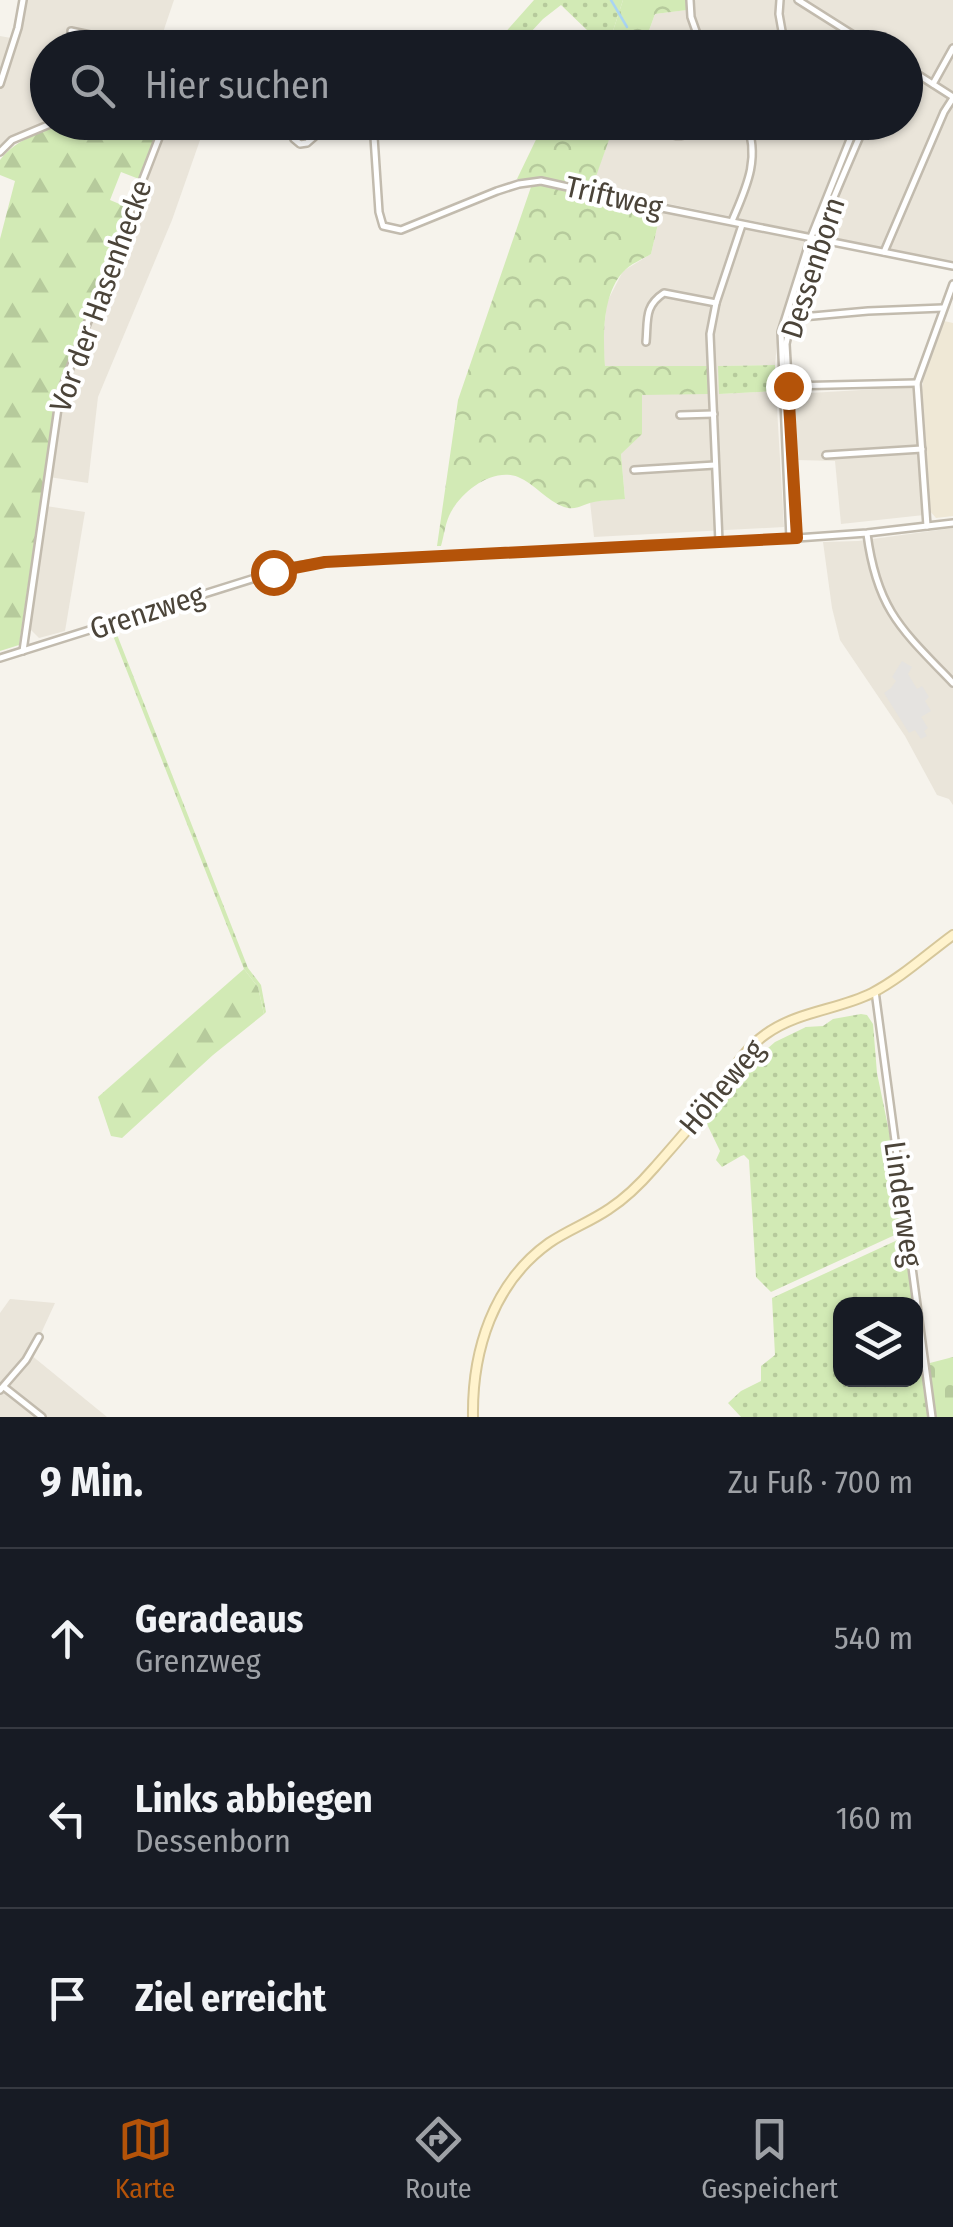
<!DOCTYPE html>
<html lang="de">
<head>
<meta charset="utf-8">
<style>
	:root { --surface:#171b24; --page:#242831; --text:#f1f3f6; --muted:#9ea1a6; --line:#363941; --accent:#b45309 }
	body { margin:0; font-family:"Fira Sans Condensed",sans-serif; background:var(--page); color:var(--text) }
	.controls { position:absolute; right:30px; bottom:30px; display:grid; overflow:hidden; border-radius:20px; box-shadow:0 2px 8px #0004 }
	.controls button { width:90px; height:90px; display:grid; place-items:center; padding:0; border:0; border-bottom:2px solid var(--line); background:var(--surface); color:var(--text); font:50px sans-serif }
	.stop { position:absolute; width:30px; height:30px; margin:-22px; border:8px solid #b45309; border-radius:50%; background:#fff }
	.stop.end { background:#b45309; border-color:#fff; box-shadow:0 2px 10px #0008 }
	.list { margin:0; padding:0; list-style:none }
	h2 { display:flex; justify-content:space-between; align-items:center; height:130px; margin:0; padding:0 40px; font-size:42px }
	h2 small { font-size:32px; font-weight:400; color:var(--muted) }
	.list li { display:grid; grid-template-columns:65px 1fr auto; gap:30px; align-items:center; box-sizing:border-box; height:180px; padding:0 40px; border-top:2px solid var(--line) }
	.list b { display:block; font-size:38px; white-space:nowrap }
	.list p { margin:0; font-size:32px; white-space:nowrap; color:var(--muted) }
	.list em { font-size:32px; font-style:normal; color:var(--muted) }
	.icon { flex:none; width:55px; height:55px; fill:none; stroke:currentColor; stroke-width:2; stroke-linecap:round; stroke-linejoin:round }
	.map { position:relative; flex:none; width:953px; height:1417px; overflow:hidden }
	.search { position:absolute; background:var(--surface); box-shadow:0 2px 8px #0004; left:30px; right:30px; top:30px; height:110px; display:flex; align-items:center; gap:25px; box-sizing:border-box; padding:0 35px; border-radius:55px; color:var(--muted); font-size:38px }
	.sheet { height:670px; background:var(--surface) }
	nav { display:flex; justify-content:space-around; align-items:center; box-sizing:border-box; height:140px; border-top:2px solid var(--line); background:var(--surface); font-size:28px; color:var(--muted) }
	nav a { display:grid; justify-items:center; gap:5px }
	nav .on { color:var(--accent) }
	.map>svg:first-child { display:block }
	.residential { fill:#eae5da }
	.education { fill:#efe8d6 }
	.grass { fill:url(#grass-dots) }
	.forest { fill:url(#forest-firs) }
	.cemetery { fill:url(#cemetery-stones) }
	.park { fill:url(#park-crowns) }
	.parking { fill:#e5e3e0 }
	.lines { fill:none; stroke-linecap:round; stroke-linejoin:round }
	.stream { stroke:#a9d4f2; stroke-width:2.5 }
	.street-casing { stroke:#c2bbae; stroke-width:10 }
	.secondary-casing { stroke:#d6c79b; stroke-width:12 }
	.street { stroke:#fff; stroke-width:5 }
	.secondary { stroke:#fff3cd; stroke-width:8 }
	.route { stroke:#b45309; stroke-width:12 }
	.labels { text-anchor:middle; stroke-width:8; stroke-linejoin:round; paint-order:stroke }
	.street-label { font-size:30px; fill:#4b4439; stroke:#fff }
</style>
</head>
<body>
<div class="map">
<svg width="953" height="1417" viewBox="0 0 953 1417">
	<defs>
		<pattern id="grass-dots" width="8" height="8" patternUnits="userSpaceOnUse" patternTransform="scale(2.5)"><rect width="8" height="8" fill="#d2eab5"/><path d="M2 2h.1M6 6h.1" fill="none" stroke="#b6ca9c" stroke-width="1.8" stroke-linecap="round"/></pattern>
		<pattern id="forest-firs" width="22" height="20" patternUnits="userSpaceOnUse" patternTransform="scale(2.5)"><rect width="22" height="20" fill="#d2eab5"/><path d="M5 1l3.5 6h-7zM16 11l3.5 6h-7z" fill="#b6ca9c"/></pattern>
		<pattern id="cemetery-stones" width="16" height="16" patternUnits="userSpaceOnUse" patternTransform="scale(2.5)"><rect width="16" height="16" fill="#d2eab5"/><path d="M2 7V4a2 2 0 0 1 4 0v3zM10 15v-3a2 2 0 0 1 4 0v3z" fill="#b6ca9c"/></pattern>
		<pattern id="park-crowns" width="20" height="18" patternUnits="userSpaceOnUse" patternTransform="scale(2.5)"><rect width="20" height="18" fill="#d2eab5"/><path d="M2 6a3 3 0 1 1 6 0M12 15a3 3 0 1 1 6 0" fill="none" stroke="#b6ca9c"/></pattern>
	</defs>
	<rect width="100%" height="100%" fill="#f6f3ec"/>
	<g class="residential">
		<path d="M19,0H174L158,47L48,48L47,122L20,132L0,145V36L11,38Z"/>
		<path d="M687,0H953V262L591,188L615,123L906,122V48L643,47L655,14L686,10Z"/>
		<path d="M167,123H206L172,220L98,397L88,483L49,477L63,396Z"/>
		<path d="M661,211L807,239L778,332L775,365L719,366L720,394L776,391L784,527L594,537L590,502L625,498L621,454L642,394H709L707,366L605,367L603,337L607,302L623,271L651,254Z"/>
		<path d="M913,387L924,515L841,524L835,461L797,460L793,394Z"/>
		<path d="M46,506L85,512L65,631L39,638L30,629Z"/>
		<path d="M953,528V805L949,799L937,795L905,736L840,640L832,608L823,542L858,541Z"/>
		<path d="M10,1299L55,1303L31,1355L107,1417H0V1313Z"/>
	</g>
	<path class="education" d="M944,321L953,323V516L936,518L930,511L922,390L923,381Z"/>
	<g class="grass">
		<path d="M534,0H623L612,34L588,31L561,5L543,19L517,47H498L495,44Z"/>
		<path d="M775,365L776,391L719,394L718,366Z"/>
		<path d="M114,627L248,968L261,985L266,1012L264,1014L258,987L244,969L110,628Z"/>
		<path d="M861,1014L867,1015L873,1024L877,1073L891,1141L903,1225L897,1234L771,1292L756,1277L749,1160L744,1155L741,1156L722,1167L716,1160L720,1151L704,1118L740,1072L775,1042L806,1027L823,1026L833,1019Z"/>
		<path d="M904,1237L913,1304H840V1380H916V1326L928,1417H741L728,1403L741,1391L761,1381V1366L775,1355L772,1298Z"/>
	</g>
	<g class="forest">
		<path d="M68,122L161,123L139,179L121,172L110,200L129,208L56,397L19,645L0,651V239L15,181L0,175V160C17,138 42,132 68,122Z"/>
		<path d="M244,969L258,987L264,1014L213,1055L122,1138L111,1136L98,1097Z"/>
	</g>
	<path class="cemetery" d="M953,1357V1417H934L926,1364Z"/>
	<g class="park">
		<path d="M623,0H687V10L655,14L643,47H580L588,31L612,34Z"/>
		<path d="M544,123H615L589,196L661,211L651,254C643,259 630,264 623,272C602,295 603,337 605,366H708L709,394L642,395V434L621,454L625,499C615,500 604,500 594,502C582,504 577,511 564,507C547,501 535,484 518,477C492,467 459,493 449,516C445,525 444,536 441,546H437L458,400L531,187L529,179H517Z"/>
	</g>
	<path class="parking" d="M902,661L912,667L908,674L917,689L922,686L929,697L925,701L931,711L921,717L928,728L924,731L927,736L921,739L915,730L909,733L884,693L891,688L896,681L892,677Z"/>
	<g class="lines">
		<path class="stream" d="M611,0L627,27"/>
		<g class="street-casing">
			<g id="street">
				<path d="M690,0L691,17L702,48"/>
				<path d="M780,0L779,14L785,48"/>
				<path d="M798,0L874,48"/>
				<path d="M71,31L90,35L104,48"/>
				<path d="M906,67L953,97"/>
				<path d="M0,84L18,28L23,0"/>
				<path d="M933,84L953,48"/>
				<path d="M289,122L294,139L300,144L307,143L331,122"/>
				<path d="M373,122L379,212L383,226L401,230L497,191L519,184L541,181L657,207L953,266"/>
				<path d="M653,122C675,146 694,133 720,122"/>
				<path d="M0,152L12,140L55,122"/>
				<path d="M732,221C746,188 761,158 746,122"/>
				<path d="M884,252L944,112L953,98"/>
				<path d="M791,318L868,311L943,308"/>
				<path d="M646,342C648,320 644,306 664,293L716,303"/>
				<path d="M788,386L917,383"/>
				<path d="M680,415L714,414"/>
				<path d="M826,455L922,449"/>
				<path d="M634,470L715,465"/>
				<path d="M927,526L917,383L953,284"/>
				<path d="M867,534C877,610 902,630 953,683"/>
				<path d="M797,538L786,344C801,267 835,195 866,122"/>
				<path d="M790,539L781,332L811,237L857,122"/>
				<path d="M719,542L710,334L716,303L742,225"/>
				<path d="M23,651L60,394L165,122"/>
				<path d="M0,658L290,567L325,562L797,538L867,533L953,523"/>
				<path d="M875,991L932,1417"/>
				<path d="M4,1387L42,1417"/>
				<path d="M0,1390L26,1360L39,1337"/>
			</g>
		</g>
		<g class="secondary-casing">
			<path id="secondary" d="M473,1417C472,1351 493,1283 549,1243C568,1230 590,1222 609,1209C626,1198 641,1183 654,1168C674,1145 695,1122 713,1098C729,1076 743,1050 766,1034C798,1011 838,1010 872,993C901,978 927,954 953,935"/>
		</g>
		<use href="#street" class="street"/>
		<use href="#secondary" class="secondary"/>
	</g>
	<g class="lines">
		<path class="route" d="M273,572L325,562L797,538L788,386"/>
	</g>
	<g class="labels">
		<g class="street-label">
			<text transform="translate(614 197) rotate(13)" y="10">Triftweg</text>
			<text transform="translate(813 268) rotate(-72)" y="10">Dessenborn</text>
			<text transform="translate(101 296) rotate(-70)" y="10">Vor der Hasenhecke</text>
			<text transform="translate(147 612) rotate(-18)" y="10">Grenzweg</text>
			<text transform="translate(722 1087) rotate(-50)" y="10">Höheweg</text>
			<text transform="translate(903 1204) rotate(82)" y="10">Linderweg</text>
		</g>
	</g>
</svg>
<div class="controls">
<button><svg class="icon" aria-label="layers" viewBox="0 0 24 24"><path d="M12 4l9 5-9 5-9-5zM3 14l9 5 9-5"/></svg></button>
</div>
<div class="stop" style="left:273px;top:572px"></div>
<div class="stop end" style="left:788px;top:386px"></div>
<div class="search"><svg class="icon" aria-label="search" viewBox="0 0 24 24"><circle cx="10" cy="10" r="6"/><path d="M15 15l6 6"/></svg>Hier suchen</div>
</div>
<section class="sheet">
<h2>9 Min.<small>Zu Fuß · 700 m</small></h2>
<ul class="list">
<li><svg class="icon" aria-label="ahead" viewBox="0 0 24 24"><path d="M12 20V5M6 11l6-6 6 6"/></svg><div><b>Geradeaus</b><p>Grenzweg</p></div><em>540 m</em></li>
<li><svg class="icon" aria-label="left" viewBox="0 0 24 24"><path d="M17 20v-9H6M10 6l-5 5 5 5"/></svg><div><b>Links abbiegen</b><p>Dessenborn</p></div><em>160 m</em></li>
<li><svg class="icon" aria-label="arrive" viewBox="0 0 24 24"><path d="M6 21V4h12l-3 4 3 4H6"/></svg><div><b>Ziel erreicht</b></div></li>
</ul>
</section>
<nav>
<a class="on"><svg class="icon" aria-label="map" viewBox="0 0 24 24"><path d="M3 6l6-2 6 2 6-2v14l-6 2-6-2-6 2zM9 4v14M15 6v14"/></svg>Karte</a>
<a><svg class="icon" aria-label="directions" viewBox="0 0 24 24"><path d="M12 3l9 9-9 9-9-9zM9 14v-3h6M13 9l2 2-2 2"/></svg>Route</a>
<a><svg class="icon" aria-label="saved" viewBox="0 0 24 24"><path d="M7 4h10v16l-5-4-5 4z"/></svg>Gespeichert</a>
</nav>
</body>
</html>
